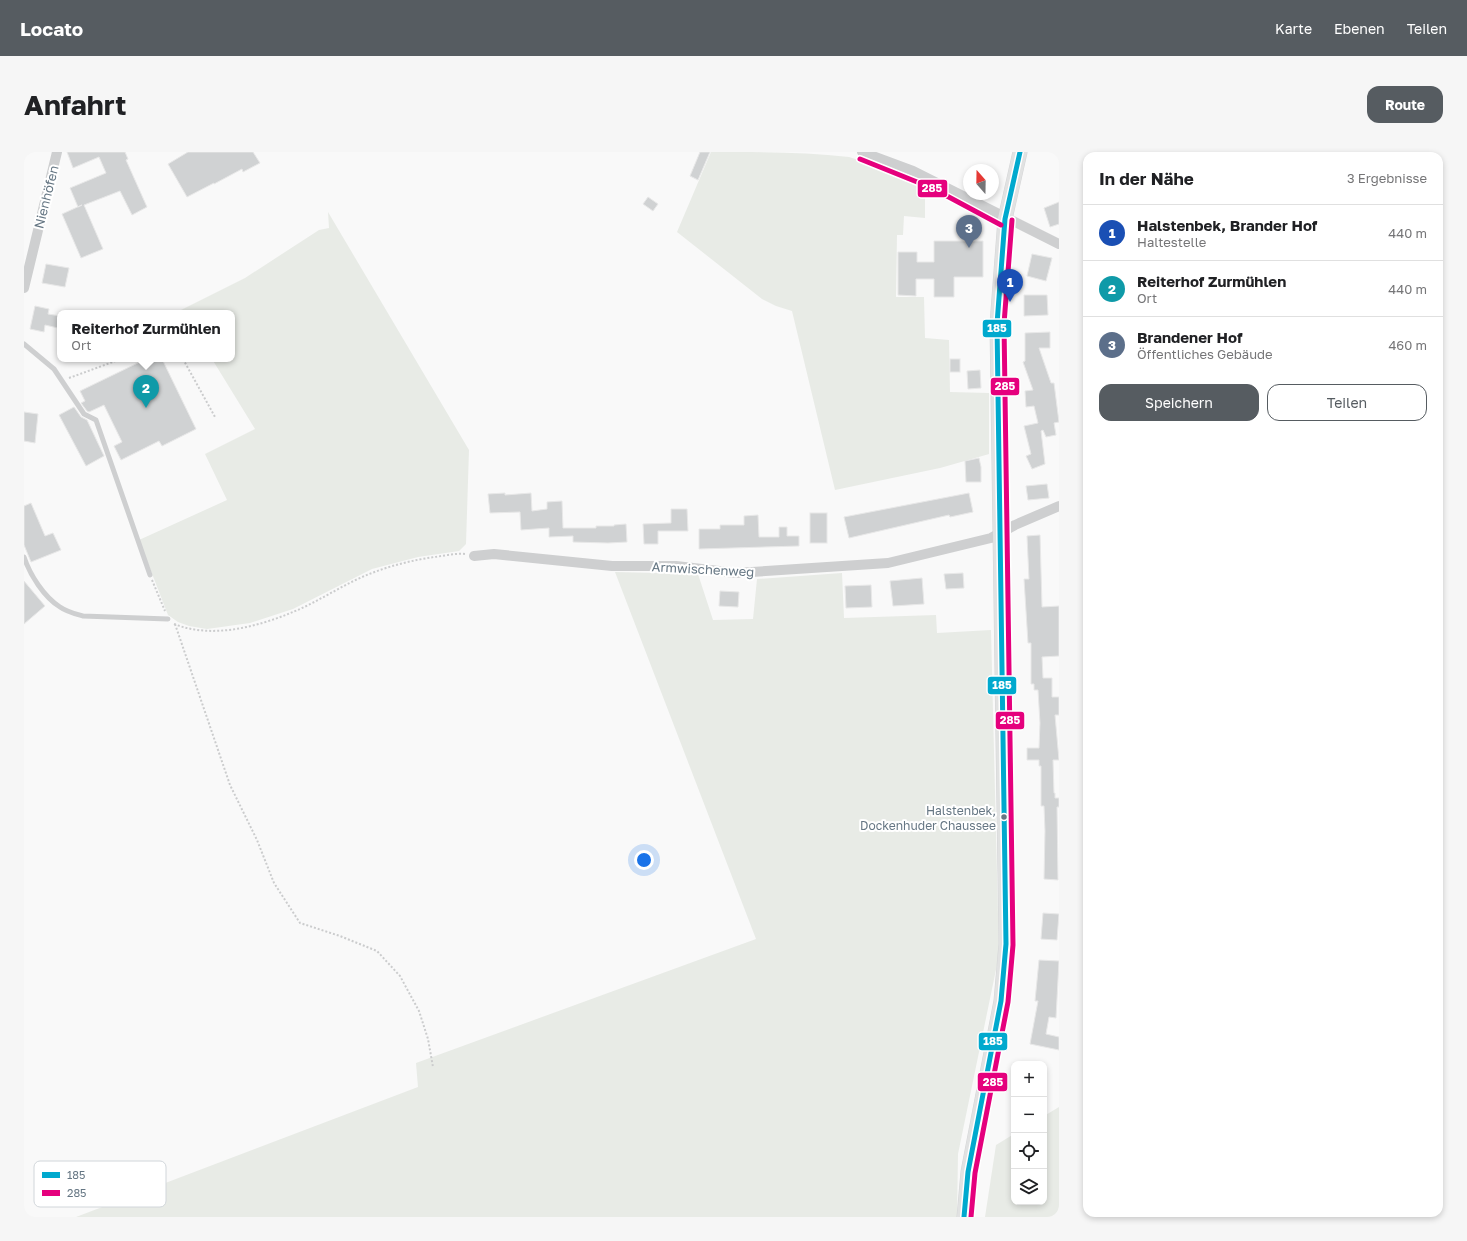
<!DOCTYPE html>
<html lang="de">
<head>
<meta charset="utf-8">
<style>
	:root { --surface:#fff; --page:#f6f6f6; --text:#202124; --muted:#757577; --line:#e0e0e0; --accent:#565c61 }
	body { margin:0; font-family:"Golos Text",sans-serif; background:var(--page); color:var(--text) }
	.controls { position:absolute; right:12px; bottom:12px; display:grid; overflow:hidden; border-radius:8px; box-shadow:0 2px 6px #0003 }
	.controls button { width:36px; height:36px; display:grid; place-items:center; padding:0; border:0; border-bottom:1px solid var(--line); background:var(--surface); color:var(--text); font:20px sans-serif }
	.compass { position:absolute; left:939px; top:12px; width:36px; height:36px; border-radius:50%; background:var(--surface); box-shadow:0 2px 6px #0003; rotate:340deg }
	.you { position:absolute; left:620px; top:708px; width:14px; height:14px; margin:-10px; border:3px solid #fff; border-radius:50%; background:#1a73e8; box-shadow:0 0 0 6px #1a73e833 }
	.badge { display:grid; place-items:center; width:26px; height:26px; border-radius:50%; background:var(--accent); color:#fff; font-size:13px; font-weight:700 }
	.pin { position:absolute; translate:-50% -33px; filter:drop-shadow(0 1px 2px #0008) }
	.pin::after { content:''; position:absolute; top:21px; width:14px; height:12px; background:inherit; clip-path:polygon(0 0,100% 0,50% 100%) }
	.popup { position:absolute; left:33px; top:158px; width:178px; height:52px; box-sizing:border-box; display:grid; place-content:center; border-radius:8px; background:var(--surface); filter:drop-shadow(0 1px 3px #0005); font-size:13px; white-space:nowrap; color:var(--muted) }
	.popup b { font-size:15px; color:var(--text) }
	.popup::after { content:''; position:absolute; left:50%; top:100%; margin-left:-8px; border:8px solid transparent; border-top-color:var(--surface) }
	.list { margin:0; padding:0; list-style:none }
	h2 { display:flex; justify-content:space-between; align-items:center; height:52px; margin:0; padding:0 16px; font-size:17px }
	h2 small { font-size:13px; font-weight:400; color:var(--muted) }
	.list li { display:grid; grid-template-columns:26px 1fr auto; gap:12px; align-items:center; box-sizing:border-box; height:56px; padding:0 16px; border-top:1px solid var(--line) }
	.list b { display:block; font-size:15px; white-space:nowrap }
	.list p { margin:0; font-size:13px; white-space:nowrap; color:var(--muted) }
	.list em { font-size:13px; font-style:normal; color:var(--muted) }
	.actions { display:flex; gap:8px; padding:12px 16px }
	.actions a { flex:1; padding:9px 0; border:1px solid var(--accent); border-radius:12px; text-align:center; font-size:14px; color:var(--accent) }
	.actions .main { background:var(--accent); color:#fff }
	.icon { flex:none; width:22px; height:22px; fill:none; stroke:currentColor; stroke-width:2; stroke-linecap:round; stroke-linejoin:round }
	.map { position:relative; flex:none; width:1035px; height:1065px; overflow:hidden; border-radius:12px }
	header { display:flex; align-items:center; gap:24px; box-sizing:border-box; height:56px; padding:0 20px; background:var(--accent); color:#fff }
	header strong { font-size:19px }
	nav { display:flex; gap:22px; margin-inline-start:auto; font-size:14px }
	.intro { display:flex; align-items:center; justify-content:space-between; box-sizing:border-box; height:96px; padding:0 24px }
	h1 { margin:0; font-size:28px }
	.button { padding:10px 18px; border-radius:12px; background:var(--accent); color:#fff; font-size:14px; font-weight:700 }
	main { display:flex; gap:24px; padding:0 24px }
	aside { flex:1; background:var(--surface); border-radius:12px; box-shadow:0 2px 6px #0003 }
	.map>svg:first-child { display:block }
	.green { fill:#e8ebe6 }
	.building { fill:#d0d2d3; stroke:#e8e8e8 }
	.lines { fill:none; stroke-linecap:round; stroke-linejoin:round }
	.secondary-casing { stroke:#d5d6d7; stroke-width:15 }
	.path { stroke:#cbcccd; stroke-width:2; stroke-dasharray:2 2; stroke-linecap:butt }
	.service { stroke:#cecfd0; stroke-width:5 }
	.minor { stroke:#cecfd0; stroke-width:10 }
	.secondary { stroke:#e1e2e2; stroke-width:14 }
	.bus-1-casing { stroke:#fff; stroke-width:8 }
	.bus-2-casing { stroke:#fff; stroke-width:8 }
	.bus-1 { stroke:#00a9ce; stroke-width:5 }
	.bus-2 { stroke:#e5007d; stroke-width:5 }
	.bus-dot { fill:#657683; stroke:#fff; stroke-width:1.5 }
	.labels { text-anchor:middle; stroke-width:4; stroke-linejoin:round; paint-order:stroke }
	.bus-label { font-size:12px; fill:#657683; stroke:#fff; text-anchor:end }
	.street-label { font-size:13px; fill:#657683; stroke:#fff }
	.key { fill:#fff; stroke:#d1d6da; stroke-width:1 }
	.key-label { font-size:11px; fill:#657683 }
	.line-badge { stroke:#fff; stroke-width:1.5 }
	.badge-label { font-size:11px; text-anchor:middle; font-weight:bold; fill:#fff }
</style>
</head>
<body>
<header>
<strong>Locato</strong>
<nav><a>Karte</a><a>Ebenen</a><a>Teilen</a></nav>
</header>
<div class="intro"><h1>Anfahrt</h1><a class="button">Route</a></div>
<main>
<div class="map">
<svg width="1035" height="1065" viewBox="0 0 1035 1065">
	<rect width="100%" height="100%" fill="#f9f9f9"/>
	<g class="green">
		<path d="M687,0C732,0 781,0 825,5C851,12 876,25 901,37V66L880,64L879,83H873L872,145H900L901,186L925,188L926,240L965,241V302L916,316L811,338L768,159L752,154L738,147L653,80Z"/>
		<path d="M304,60L445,298L442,392L435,399L394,405L348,417L269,457L226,471L183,477L165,474L154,470L144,463L115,388L203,348L181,302L231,277L188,207H208V161H159L157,158L221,126L295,78L305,76Z"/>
		<path d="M591,420L674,422L689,468L729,467L733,427L818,421L820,466L912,463L913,481L967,478L975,803L934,1002L933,1065H52L394,935L392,911L732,787Z"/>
		<path d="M1035,955V1065H961L972,993L990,982V1050H1020V964Z"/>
	</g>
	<g class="building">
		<path d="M43,0H101L104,7L102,8L123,55L108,63L96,39L60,53L79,97L57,106L38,62L58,53L54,55L46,36L82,21L75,5L49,16Z"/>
		<path d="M164,0H229L236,11L219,20L218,17L190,32V31L163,45L144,12Z"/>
		<path d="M676,0H686L674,28L666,24Z"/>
		<path d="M624,45L634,52L629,59L619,52Z"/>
		<path d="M1035,50V72L1026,75L1020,56Z"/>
		<path d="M910,89H959V125H930V145H910V127H892V144L874,143V100H893V110H910Z"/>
		<path d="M1008,102L1028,106L1022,129L1003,124Z"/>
		<path d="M22,112L45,116L41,135L18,131Z"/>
		<path d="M1000,143H1023L1024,163L1000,164Z"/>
		<path d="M11,154L25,157L24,162L36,164L34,176L21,173L20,180L6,177Z"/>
		<path d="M1026,180V196H1015L1027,231H1030L1035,270L1030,271L1032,283L1022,285L1019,278L1017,279L1021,312L1008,317L1002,304L1007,302L1000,274L1014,271L1010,254L1002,255L1001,239L1009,238L999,210L1001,209V181Z"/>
		<path d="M122,207H138L172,277L138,294L135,289L97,308L90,294L98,290L80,253L65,260L63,259L57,251L61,249L56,239Z"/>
		<rect x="926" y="207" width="10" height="13"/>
		<path d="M956,218L957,236L944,237L943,219Z"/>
		<path d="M50,255L57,265L63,268L80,304L62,314L35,263Z"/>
		<path d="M0,260L14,262L11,291L0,289Z"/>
		<path d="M955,306L957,315V330H942L941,309Z"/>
		<path d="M1023,332L1025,346L1004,348L1002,334Z"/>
		<path d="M481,341V343L507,341L508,359L523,357V350L538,349L539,376H572V374H590V373L602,372L603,390L584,391L549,390V384L525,385V376L497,378L496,360L466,361L464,342Z"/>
		<path d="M945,341L949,360L926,365L925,363L825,386L820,365Z"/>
		<path d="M7,351L21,384L29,381L37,398L7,410L0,393V354Z"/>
		<path d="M647,357H663L664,379H634V392H620L619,372L647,371Z"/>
		<rect x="786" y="361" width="17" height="30"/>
		<path d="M734,363L735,385H755V375H763V384H775V394L675,397V377H696V373H720V364Z"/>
		<path d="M1016,383L1018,455L1035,454V504L1018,505L1019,526H1028V545H1035V563H1031L1035,608H1029L1030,641H1031V646H1035V655H1033L1034,728L1020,727L1021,679L1020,654H1017V614H1015V608H1003V596H1015L1016,571L1014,538H1010V532H1007V491H1004L1000,427H1005L1003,384Z"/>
		<path d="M939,421L940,436L922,437L920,422Z"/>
		<path d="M898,426L900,452L869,454L866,429Z"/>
		<path d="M0,429L21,454L0,472Z"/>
		<path d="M847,433L848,455L822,456L821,434Z"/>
		<path d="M696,439L715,440L714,455L695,454Z"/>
		<path d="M1019,761L1035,762L1033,788L1017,787Z"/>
		<path d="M1015,808L1035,809L1032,866L1025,865L1022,882L1035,885V898L1006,892L1014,849H1011Z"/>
	</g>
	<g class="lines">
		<g class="secondary-casing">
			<path id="secondary" d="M940,1065L944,1020L977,849L982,792L973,172L981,67L996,0"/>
		</g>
		<g class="path">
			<path d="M159,207L191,265"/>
			<path d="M45,226L97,207"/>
			<path d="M128,428L141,459"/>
			<path d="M150,472C188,487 233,475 269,460C296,449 321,431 348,421C368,413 390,408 410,405C420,404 431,401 441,402"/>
			<path d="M151,472L206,633L233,688L250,731L276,771L316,784L353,799L376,824L395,859L404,887L409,915"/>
		</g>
		<g class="service">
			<path d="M0,192L30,217L60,262L72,268L126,423"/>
			<path d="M0,405C6,423 20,445 36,455C43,460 52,462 59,464L144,467"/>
		</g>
		<g class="minor">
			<path d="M838,0L889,19L1035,92"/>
			<path d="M0,136L33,0"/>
			<path d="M450,404L470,402L588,414H652L712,421L864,411L967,386L991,373L1035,354"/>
		</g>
		<use href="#secondary" class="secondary"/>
		<g class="bus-1-casing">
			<path id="bus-1" d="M940,1065L944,1020L977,849L982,792L973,172L981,67L996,0"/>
		</g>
		<g class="bus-2-casing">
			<g id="bus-2">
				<path d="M836,7L908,36L977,73"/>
				<path d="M947,1065L951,1021L984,850L989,793L980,172L988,68"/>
			</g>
		</g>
		<use href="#bus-1" class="bus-1"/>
		<use href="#bus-2" class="bus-2"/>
	</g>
	<circle class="bus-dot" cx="980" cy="665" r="3.5"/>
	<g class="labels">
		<g class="bus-label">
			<text x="972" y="663">Halstenbek,<tspan x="972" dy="15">Dockenhuder Chaussee</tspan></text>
		</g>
		<g class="street-label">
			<text transform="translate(22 45) rotate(-76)" y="5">Nienhöfen</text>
			<text transform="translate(679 417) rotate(3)" y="5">Armwischenweg</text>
		</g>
	</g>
	<rect x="10" y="1009" width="132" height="46" rx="6" class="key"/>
	<rect x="18" y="1020" width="18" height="6" fill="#00a9ce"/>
	<rect x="18" y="1038" width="18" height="6" fill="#e5007d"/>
	<g class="key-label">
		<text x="43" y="1027">185</text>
		<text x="43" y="1045">285</text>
	</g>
	<g class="line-badge">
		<rect x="893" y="27" width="31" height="19" rx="4" fill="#e5007d"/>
		<rect x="958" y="167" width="30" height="19" rx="4" fill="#00a9ce"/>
		<rect x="966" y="225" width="30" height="19" rx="4" fill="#e5007d"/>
		<rect x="963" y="524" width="30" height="19" rx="4" fill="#00a9ce"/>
		<rect x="971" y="559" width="30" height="19" rx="4" fill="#e5007d"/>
		<rect x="954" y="880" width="30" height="19" rx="4" fill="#00a9ce"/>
		<rect x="953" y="920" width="31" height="20" rx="4" fill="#e5007d"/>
	</g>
	<g class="badge-label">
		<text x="908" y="40">285</text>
		<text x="973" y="180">185</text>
		<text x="981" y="238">285</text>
		<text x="978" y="537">185</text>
		<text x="986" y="572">285</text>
		<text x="969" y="893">185</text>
		<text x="969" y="934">285</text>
	</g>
</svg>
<div class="controls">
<button>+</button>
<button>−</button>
<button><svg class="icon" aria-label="locate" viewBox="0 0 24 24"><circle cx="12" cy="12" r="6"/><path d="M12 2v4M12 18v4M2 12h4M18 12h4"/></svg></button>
<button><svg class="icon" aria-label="layers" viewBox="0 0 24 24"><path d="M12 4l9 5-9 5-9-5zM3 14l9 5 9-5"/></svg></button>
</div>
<svg class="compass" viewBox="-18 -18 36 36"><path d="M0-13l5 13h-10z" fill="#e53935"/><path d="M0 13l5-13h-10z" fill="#757577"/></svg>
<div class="you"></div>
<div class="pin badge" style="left:986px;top:150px;background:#1a4fb4">1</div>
<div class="pin badge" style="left:122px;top:256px;background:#0f9aa8">2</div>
<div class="popup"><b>Reiterhof Zurmühlen</b>Ort</div>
<div class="pin badge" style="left:945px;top:96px;background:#5c6f8a">3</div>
</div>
<aside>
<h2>In der Nähe<small>3 Ergebnisse</small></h2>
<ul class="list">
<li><span class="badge" style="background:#1a4fb4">1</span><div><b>Halstenbek, Brander Hof</b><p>Haltestelle</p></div><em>440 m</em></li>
<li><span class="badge" style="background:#0f9aa8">2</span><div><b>Reiterhof Zurmühlen</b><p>Ort</p></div><em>440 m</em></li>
<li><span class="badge" style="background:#5c6f8a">3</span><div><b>Brandener Hof</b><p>Öffentliches Gebäude</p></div><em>460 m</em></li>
</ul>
<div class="actions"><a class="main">Speichern</a><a>Teilen</a></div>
</aside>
</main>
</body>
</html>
